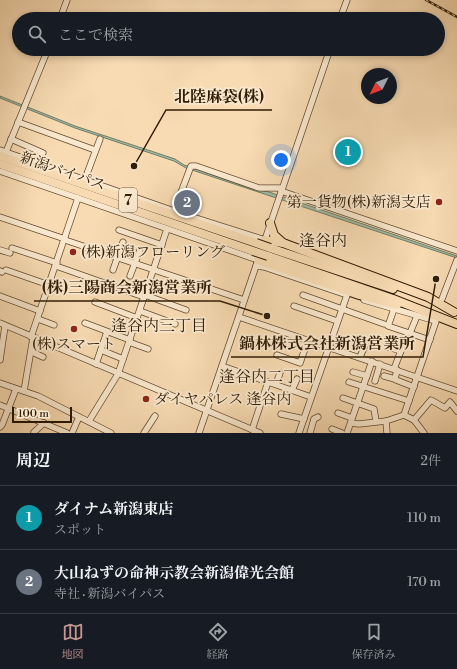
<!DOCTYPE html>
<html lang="ja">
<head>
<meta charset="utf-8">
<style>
	:root { --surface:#171b24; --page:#20242c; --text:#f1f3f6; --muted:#9ea1a6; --line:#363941; --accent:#c59692 }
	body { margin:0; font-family:"Libre Bodoni","Noto Serif JP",serif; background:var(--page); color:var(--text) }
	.compass { position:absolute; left:361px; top:68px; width:36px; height:36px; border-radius:50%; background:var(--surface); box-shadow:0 2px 6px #0003; rotate:228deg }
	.scale { position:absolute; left:12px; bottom:10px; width:60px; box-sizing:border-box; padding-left:4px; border:2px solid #301c05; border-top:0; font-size:11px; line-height:14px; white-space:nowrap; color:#301c05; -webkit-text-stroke:3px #fae8ce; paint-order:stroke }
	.you { position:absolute; left:281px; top:160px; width:14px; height:14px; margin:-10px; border:3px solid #fff; border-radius:50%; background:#1a73e8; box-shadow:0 0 0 6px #1a73e833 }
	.badge { display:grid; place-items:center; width:26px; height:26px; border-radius:50%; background:var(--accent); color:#fff; font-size:13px; font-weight:700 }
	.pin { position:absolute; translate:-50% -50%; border:2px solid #fff; box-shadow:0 1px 4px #0006 }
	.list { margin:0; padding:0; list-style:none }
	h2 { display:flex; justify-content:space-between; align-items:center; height:52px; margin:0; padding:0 16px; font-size:17px }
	h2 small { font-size:13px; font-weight:400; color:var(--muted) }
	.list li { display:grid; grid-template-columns:26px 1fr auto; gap:12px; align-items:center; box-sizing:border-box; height:64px; padding:0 16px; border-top:1px solid var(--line) }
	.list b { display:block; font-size:15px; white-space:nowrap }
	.list p { margin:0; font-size:13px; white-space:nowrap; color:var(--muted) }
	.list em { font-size:13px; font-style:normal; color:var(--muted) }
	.icon { flex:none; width:22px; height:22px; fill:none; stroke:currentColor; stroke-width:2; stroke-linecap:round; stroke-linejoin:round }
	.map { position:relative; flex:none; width:457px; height:433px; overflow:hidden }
	.search { position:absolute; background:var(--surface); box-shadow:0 2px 6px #0003; left:12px; right:12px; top:12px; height:44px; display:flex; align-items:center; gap:10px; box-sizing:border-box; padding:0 14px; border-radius:22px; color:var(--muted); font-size:15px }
	.sheet { height:180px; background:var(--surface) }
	nav { display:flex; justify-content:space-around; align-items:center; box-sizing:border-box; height:56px; border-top:1px solid var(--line); background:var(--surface); font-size:11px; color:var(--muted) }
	nav a { display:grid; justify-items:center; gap:2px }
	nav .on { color:var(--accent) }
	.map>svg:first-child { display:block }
	.water { fill:#9fbca6; stroke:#737c66 }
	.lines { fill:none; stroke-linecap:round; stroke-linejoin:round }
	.minor-casing { stroke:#624c30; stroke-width:7 }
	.highway-casing { stroke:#301c05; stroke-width:10 }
	.minor { stroke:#fae8ce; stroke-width:5.5 }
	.highway { stroke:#f8dbb3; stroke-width:8 }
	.rail-casing { stroke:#301c05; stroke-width:2.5 }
	.rail { stroke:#fae8ce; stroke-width:1; stroke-dasharray:3; stroke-linecap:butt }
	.highway-bridge-casing { stroke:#301c05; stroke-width:10; stroke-linecap:butt }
	.highway-bridge { stroke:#f8dbb3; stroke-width:8 }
	.poi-dot { fill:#8f2418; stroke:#fae8ce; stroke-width:1.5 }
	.labels { text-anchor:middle; stroke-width:3.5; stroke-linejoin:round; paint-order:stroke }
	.shield { fill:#fae8ce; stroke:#6d5941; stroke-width:1 }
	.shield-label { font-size:14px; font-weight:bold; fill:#301c05 }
	.street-label { font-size:15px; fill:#301c05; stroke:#fae8ce }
	.poi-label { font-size:15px; fill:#301c05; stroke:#fae8ce; text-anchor:start }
	.neighbourhood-label { font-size:16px; fill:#301c05; stroke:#fae8ce }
	.leader { fill:none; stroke:#301c05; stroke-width:1.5 }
	.callout-dot { fill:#301c05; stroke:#fae8ce; stroke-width:1.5 }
	.callout-label { font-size:16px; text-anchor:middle; font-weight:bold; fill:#301c05; stroke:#fae8ce; stroke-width:3.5; stroke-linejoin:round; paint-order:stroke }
</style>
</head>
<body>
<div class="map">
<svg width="457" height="433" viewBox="0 0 457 433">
	<rect width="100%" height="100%" fill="#f8dbb3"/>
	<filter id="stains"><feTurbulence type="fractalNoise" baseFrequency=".005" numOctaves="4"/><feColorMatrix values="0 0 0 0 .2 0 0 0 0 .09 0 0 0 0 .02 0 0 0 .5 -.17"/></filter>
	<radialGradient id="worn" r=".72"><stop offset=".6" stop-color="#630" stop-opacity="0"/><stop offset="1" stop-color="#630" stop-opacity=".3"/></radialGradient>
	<path class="water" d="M0,96L75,126L175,159L184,165L254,189L269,192L457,256V258L186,168L174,161L75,128L0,98Z"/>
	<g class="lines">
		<g class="minor-casing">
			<g id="minor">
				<path d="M60,19L67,0"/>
				<path d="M340,19L347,0"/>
				<path d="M18,122L95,150"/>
				<path d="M11,139L43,153"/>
				<path d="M0,150L177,212L265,240"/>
				<path d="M6,152L48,49"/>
				<path d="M0,171L258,260"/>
				<path d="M85,179L100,139"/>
				<path d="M281,191L457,251"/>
				<path d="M174,211L191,166H196L259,188H282"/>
				<path d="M0,217L65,239"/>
				<path d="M119,230L162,245"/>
				<path d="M65,240L244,300"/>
				<path d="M12,248L57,263"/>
				<path d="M0,250L10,253"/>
				<path d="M56,266L144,297"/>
				<path d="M256,266L264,267L347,295L299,433"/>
				<path d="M6,270L49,285"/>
				<path d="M113,270L123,242"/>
				<path d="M0,271L2,272"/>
				<path d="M130,276L140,250"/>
				<path d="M145,295L186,310"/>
				<path d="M303,295L384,324"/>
				<path d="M0,296L40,311"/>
				<path d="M442,299L457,260"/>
				<path d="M364,300L436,321L404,415L414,420L424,433"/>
				<path d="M95,302L137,318"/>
				<path d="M294,306L337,321"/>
				<path d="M394,309L388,326L430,340"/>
				<path d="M140,311L175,324"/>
				<path d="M239,317L457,391"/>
				<path d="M38,319L54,325"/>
				<path d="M0,323L260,433"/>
				<path d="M85,323L130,340"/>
				<path d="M410,333L417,316"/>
				<path d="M31,337L78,198"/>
				<path d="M129,342L148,349"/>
				<path d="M388,347L401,351"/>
				<path d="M101,350L123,359"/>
				<path d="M32,352L43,357"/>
				<path d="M277,355L300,363L308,340"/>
				<path d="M360,357L366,343"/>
				<path d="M0,360L5,326"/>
				<path d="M96,364L107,332"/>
				<path d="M222,366L311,397"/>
				<path d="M394,369L402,348"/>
				<path d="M353,372L367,376"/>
				<path d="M384,376L395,379L397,370"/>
				<path d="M396,380L414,387"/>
				<path d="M375,381L380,364"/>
				<path d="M349,382L409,401"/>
				<path d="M0,383L38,396L111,433"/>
				<path d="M276,384L280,373"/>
				<path d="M292,390L297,379"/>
				<path d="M24,391L33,338"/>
				<path d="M343,398L374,409L376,421"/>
				<path d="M0,405L67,433"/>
				<path d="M338,413L352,418"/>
				<path d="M281,414L304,419"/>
				<path d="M414,420L431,400L445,408L450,402L457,411"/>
				<path d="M89,421L118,374L167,229"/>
				<path d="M351,423L359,424L386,421"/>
				<path d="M0,427L2,425L16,389"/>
				<path d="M332,429L342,433"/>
				<path d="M252,430L268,382"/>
				<path d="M34,432L44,423"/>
				<path d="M72,433L79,417"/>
				<path d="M144,433L155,416"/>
				<path d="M199,433L330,49"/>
				<path d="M310,433L314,419L318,417"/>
				<path d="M347,433L372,361"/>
				<path d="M387,433L386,421L404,415"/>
			</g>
		</g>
		<g class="highway-casing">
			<g id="highway">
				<path d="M0,156L256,243"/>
				<path d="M0,164L253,251"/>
				<path d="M270,223L274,235L283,243L428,297L454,312"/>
				<path d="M265,240L283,243"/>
				<path d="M270,248L393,289"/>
				<path d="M268,256L393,299L457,324"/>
				<path d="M258,260L359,295L397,305"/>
			</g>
		</g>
		<use href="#minor" class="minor"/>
		<use href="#highway" class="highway"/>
		<g class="rail-casing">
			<path id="rail" d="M426,0L457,17"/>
		</g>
		<use href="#rail" class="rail"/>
		<g class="highway-bridge-casing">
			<g id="highway-bridge">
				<path d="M256,243L270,248"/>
				<path d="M253,251L268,256"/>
			</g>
		</g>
		<use href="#highway-bridge" class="highway-bridge"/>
	</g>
	<g class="poi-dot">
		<circle cx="439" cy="202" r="4"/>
		<circle cx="73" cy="252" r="4"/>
		<circle cx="74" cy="329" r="4"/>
		<circle cx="146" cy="399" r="4"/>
	</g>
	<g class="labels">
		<rect class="shield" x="119" y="188" width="18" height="24" rx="3"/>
		<g class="shield-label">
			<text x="128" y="205">7</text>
		</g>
		<g class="street-label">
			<text transform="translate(63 171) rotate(19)" y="5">新潟バイパス</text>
		</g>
		<g class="poi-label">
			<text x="431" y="207" text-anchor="end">第一貨物(株)新潟支店</text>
			<text x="81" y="257">(株)新潟フローリング</text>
			<text x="74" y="349" text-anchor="middle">(株)スマート</text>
			<text x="154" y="404">ダイヤパレス 逢谷内</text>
		</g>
		<g class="neighbourhood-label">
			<text x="323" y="246">逢谷内</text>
			<text x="159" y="331">逢谷内三丁目</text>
			<text x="267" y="382">逢谷内二丁目</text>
		</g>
	</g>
	<path class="leader" d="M134 166L166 110H272M267 316L220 301H34M436 279L423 357H231"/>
	<g class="callout-dot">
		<circle cx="134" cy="166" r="4"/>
		<circle cx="267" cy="316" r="4"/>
		<circle cx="436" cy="279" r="4"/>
	</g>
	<g class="callout-label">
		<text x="219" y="102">北陸麻袋(株)</text>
		<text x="127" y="293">(株)三陽商会新潟営業所</text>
		<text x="327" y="349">鍋林株式会社新潟営業所</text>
	</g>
	<rect width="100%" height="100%" filter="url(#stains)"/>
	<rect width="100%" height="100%" fill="url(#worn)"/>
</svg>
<svg class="compass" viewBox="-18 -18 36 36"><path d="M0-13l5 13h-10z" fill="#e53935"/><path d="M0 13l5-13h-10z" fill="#9ea1a6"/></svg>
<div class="scale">100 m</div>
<div class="you"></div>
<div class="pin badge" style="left:348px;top:152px;background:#0f9aa8">1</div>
<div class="pin badge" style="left:187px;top:203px;background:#6b7280">2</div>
<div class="search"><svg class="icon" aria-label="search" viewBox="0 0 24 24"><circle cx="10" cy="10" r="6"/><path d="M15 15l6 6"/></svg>ここで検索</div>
</div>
<section class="sheet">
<h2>周辺<small>2件</small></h2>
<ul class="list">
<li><span class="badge" style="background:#0f9aa8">1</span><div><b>ダイナム新潟東店</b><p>スポット</p></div><em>110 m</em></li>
<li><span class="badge" style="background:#6b7280">2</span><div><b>大山ねずの命神示教会新潟偉光会館</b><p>寺社 · 新潟バイパス</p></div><em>170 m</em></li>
</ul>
</section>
<nav>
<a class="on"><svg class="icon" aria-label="map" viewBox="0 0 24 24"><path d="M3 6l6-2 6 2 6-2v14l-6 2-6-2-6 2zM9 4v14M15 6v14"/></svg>地図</a>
<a><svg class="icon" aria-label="directions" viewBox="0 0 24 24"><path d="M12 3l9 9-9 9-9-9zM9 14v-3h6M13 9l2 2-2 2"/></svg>経路</a>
<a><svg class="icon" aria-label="saved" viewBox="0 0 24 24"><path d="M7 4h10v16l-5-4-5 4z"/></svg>保存済み</a>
</nav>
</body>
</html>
